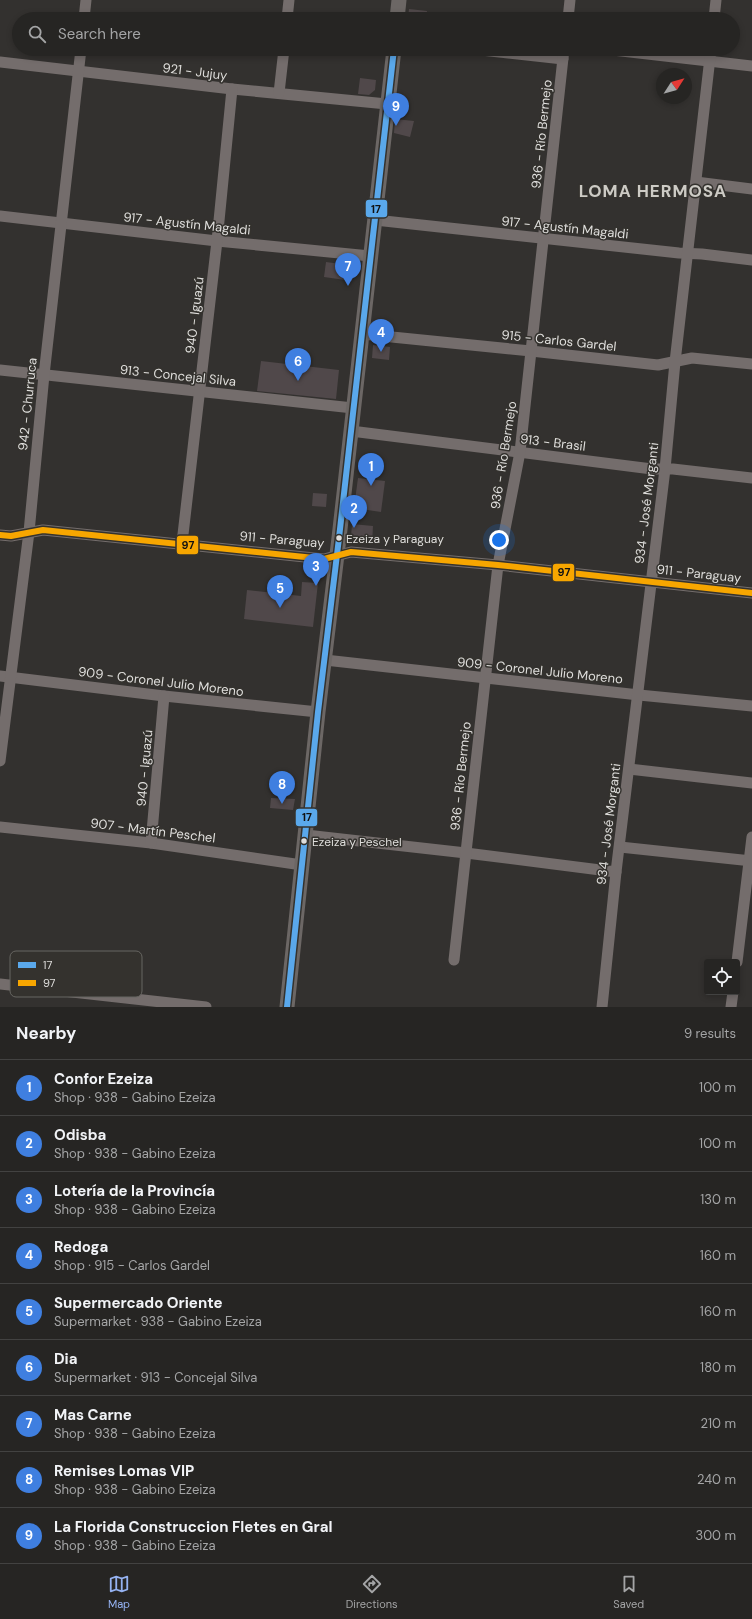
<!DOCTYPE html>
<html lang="en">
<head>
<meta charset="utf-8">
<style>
	:root { --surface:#262523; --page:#323130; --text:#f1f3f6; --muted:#a4a5a6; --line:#424241; --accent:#95b2f1 }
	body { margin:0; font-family:"DM Sans",sans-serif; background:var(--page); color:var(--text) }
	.controls { position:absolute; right:12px; bottom:12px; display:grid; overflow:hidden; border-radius:4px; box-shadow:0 2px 6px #0003 }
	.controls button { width:36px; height:36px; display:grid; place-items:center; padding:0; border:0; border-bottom:1px solid var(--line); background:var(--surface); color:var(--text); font:20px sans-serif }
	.compass { position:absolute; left:656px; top:68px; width:36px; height:36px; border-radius:50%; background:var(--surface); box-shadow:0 2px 6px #0003; rotate:54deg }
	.you { position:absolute; left:499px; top:540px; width:14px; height:14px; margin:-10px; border:3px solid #fff; border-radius:50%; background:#1a73e8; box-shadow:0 0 0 6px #1a73e833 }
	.badge { display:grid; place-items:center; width:26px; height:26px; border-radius:50%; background:var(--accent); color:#fff; font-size:13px; font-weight:700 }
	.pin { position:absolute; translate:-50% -33px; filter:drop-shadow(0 1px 2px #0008) }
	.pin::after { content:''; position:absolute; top:21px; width:14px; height:12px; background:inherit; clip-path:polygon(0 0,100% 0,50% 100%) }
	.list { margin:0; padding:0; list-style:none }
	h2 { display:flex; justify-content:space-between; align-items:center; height:52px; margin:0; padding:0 16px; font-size:17px }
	h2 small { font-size:13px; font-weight:400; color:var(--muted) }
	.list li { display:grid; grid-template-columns:26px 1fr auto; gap:12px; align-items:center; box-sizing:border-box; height:56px; padding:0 16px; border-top:1px solid var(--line) }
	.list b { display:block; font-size:15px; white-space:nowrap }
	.list p { margin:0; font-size:13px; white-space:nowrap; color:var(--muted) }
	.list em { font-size:13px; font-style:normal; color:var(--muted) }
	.icon { flex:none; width:22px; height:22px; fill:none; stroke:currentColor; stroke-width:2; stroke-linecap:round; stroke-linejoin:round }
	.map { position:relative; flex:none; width:752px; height:1007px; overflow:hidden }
	.search { position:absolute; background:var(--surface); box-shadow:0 2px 6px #0003; left:12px; right:12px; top:12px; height:44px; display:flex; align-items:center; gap:10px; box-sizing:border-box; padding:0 14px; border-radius:22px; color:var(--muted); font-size:15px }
	.sheet { height:556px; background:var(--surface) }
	nav { display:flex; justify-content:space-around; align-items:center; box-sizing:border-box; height:56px; border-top:1px solid var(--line); background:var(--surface); font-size:11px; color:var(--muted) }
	nav a { display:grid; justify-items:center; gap:2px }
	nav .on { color:var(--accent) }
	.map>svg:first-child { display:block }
	.building { fill:#50484a }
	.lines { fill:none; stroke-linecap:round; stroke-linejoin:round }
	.street { stroke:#746d6c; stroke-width:11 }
	.secondary { stroke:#6c6765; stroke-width:15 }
	.bus-1-casing { stroke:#34322e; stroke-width:9 }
	.bus-2-casing { stroke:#34322e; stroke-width:9 }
	.bus-1 { stroke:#5aa8eb; stroke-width:6 }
	.bus-2 { stroke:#f7a600; stroke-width:6 }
	.bus-dot { fill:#dfdedc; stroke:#34322e; stroke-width:1.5 }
	.labels { text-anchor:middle; stroke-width:3; stroke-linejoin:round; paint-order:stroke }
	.bus-label { font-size:12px; fill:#dfdedc; stroke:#34322e; text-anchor:start }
	.street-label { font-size:13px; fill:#dfdedc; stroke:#34322e }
	.district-label { font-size:17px; font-weight:bold; letter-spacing:1px; fill:#cdcbc5; stroke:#34322e }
	.key { fill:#34322e; stroke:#676662; stroke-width:1 }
	.key-label { font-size:11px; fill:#dfdedc }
	.line-badge { stroke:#34322e; stroke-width:1.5 }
	.pale-badge-label { font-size:11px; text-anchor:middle; font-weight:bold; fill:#111 }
</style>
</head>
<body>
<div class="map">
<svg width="752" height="1007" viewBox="0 0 752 1007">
	<rect width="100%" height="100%" fill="#33312f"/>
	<g class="building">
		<path d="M409,9L427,11L426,19H408Z"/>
		<path d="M360,78L376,80L375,90L369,95L358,94Z"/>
		<path d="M395,119L414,121L410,137L394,133Z"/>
		<path d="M326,262L348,265L353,272L352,281L324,277Z"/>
		<path d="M373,345L390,347L389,360L372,358Z"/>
		<path d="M261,361L339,370L336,399L257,391Z"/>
		<path d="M358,478L385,481L381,512L354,508Z"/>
		<path d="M313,493L327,494L326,507L312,506Z"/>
		<path d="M352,524L373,526L372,544L355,543L351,537Z"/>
		<path d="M302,582L318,583L313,627L244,619L247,590L301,596Z"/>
		<path d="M271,798L295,799L293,810L270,808Z"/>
	</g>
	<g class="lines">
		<g class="street">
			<path d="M84,19L86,0"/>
			<path d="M287,19L289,0"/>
			<path d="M568,19L570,0"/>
			<path d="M714,19L716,0"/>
			<path d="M472,49L563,59"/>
			<path d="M604,49L752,66"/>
			<path d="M0,62L232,89L387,104"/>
			<path d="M279,93L284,49"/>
			<path d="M696,182L752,189"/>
			<path d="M0,216L217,241L370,256"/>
			<path d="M375,220L679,253L702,254L752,260"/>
			<path d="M362,334L531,351L658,365L692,358L752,364"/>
			<path d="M0,370L353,408"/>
			<path d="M351,431L652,469H673L752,478"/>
			<path d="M0,535L11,536L43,530L324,559L351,552L498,565L752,593"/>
			<path d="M182,543L217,241L232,89"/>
			<path d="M325,660L639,695L752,706"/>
			<path d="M0,676L164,696L318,712"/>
			<path d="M0,761L29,532L44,375L81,49"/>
			<path d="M629,769L752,783"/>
			<path d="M0,827L151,843L302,865"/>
			<path d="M306,835L466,853L616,872"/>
			<path d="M151,843L164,696"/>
			<path d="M620,847L752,861"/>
			<path d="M454,960L498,565L520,452L564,49"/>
			<path d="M737,962L752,837"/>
			<path d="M0,984L206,1007"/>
			<path d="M602,1007L616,872L665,469L675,362L711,49"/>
			<path d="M731,1007L733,992"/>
		</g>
		<g class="secondary">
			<path d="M397,19L399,0"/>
			<path d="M287,1007L318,712L339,538L394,49"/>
		</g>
		<g class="bus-1-casing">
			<path id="bus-1" d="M287,1007L318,712L339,538L394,49"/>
		</g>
		<g class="bus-2-casing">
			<path id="bus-2" d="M0,535L11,536L43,530L324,559L351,552L498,565L752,593"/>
		</g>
		<use href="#bus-1" class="bus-1"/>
		<use href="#bus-2" class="bus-2"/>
	</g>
	<g class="bus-dot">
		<circle cx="339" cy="538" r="3.5"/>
		<circle cx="304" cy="841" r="3.5"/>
	</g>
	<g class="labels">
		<g class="bus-label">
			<text x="346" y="543">Ezeiza y Paraguay</text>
			<text x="312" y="846">Ezeiza y Peschel</text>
		</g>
		<g class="street-label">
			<text transform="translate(195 71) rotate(7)" y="5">921 - Jujuy</text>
			<text transform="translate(541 134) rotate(-84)" y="5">936 - Río Bermejo</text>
			<text transform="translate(187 223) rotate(6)" y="5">917 - Agustín Magaldi</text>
			<text transform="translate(565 227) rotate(6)" y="5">917 - Agustín Magaldi</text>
			<text transform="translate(194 315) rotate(-83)" y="5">940 - Iguazú</text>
			<text transform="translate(559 340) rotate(6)" y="5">915 - Carlos Gardel</text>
			<text transform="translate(178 375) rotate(6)" y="5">913 - Concejal Silva</text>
			<text transform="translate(27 404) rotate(-84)" y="5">942 - Churruca</text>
			<text transform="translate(553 442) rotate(7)" y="5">913 - Brasil</text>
			<text transform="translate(503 455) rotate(-81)" y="5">936 - Río Bermejo</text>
			<text transform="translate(646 503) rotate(-83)" y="5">934 - José Morganti</text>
			<text transform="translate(282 539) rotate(5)" y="5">911 - Paraguay</text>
			<text transform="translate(699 573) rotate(6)" y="5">911 - Paraguay</text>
			<text transform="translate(540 670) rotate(6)" y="5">909 - Coronel Julio Moreno</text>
			<text transform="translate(161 681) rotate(7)" y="5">909 - Coronel Julio Moreno</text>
			<text transform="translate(144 768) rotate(-85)" y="5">940 - Iguazú</text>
			<text transform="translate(460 776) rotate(-84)" y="5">936 - Río Bermejo</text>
			<text transform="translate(608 824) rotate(-83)" y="5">934 - José Morganti</text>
			<text transform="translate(153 830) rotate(7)" y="5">907 - Martín Peschel</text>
		</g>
		<g class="district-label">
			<text x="653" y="197">LOMA HERMOSA</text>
		</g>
	</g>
	<rect x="10" y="951" width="132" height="46" rx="6" class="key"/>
	<rect x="18" y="962" width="18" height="6" fill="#5aa8eb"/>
	<rect x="18" y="980" width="18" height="6" fill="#f7a600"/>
	<g class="key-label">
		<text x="43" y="969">17</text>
		<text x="43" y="987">97</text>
	</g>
	<g class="line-badge">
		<rect x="365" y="199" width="23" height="19" rx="4" fill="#5aa8eb"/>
		<rect x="176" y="535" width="23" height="20" rx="4" fill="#f7a600"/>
		<rect x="552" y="563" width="23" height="19" rx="4" fill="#f7a600"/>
		<rect x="295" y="808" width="23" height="19" rx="4" fill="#5aa8eb"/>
	</g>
	<g class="pale-badge-label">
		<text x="376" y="213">17</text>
		<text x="188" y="549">97</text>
		<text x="564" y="576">97</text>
		<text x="307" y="821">17</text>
	</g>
</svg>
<div class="controls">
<button><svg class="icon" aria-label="locate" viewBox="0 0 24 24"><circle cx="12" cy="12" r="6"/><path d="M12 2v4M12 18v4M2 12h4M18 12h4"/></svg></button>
</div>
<svg class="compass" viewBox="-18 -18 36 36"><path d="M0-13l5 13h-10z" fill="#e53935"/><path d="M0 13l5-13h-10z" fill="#a4a5a6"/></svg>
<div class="you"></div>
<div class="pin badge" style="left:371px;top:486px;background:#3f7fe0">1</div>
<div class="pin badge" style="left:354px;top:528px;background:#3f7fe0">2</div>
<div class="pin badge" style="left:316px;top:586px;background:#3f7fe0">3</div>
<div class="pin badge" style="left:381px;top:352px;background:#3f7fe0">4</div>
<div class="pin badge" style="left:280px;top:608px;background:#3f7fe0">5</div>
<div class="pin badge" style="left:298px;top:381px;background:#3f7fe0">6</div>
<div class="pin badge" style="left:348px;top:286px;background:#3f7fe0">7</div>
<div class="pin badge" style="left:282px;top:804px;background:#3f7fe0">8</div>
<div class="pin badge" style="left:396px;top:126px;background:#3f7fe0">9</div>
<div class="search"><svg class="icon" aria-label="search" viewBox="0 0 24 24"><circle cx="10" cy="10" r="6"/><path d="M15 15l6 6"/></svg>Search here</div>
</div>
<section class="sheet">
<h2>Nearby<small>9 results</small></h2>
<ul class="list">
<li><span class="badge" style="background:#3f7fe0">1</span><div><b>Confor Ezeiza</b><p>Shop · 938 - Gabino Ezeiza</p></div><em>100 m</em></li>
<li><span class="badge" style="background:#3f7fe0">2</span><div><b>Odisba</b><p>Shop · 938 - Gabino Ezeiza</p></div><em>100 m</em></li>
<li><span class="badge" style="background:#3f7fe0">3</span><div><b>Lotería de la Provincía</b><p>Shop · 938 - Gabino Ezeiza</p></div><em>130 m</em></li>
<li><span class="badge" style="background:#3f7fe0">4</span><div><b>Redoga</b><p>Shop · 915 - Carlos Gardel</p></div><em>160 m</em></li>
<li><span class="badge" style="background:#3f7fe0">5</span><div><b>Supermercado Oriente</b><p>Supermarket · 938 - Gabino Ezeiza</p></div><em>160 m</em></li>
<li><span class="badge" style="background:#3f7fe0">6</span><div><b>Dia</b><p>Supermarket · 913 - Concejal Silva</p></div><em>180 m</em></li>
<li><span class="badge" style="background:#3f7fe0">7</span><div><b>Mas Carne</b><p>Shop · 938 - Gabino Ezeiza</p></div><em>210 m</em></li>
<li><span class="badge" style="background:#3f7fe0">8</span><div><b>Remises Lomas VIP</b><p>Shop · 938 - Gabino Ezeiza</p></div><em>240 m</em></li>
<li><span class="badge" style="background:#3f7fe0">9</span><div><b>La Florida Construccion Fletes en Gral</b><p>Shop · 938 - Gabino Ezeiza</p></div><em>300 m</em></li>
</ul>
</section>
<nav>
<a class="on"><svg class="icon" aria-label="map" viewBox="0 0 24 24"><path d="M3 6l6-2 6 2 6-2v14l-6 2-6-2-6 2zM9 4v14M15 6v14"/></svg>Map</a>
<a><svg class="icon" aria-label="directions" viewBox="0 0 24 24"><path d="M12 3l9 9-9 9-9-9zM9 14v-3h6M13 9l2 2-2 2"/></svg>Directions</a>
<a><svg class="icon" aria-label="saved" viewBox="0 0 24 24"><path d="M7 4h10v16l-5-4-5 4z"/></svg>Saved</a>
</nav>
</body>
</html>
